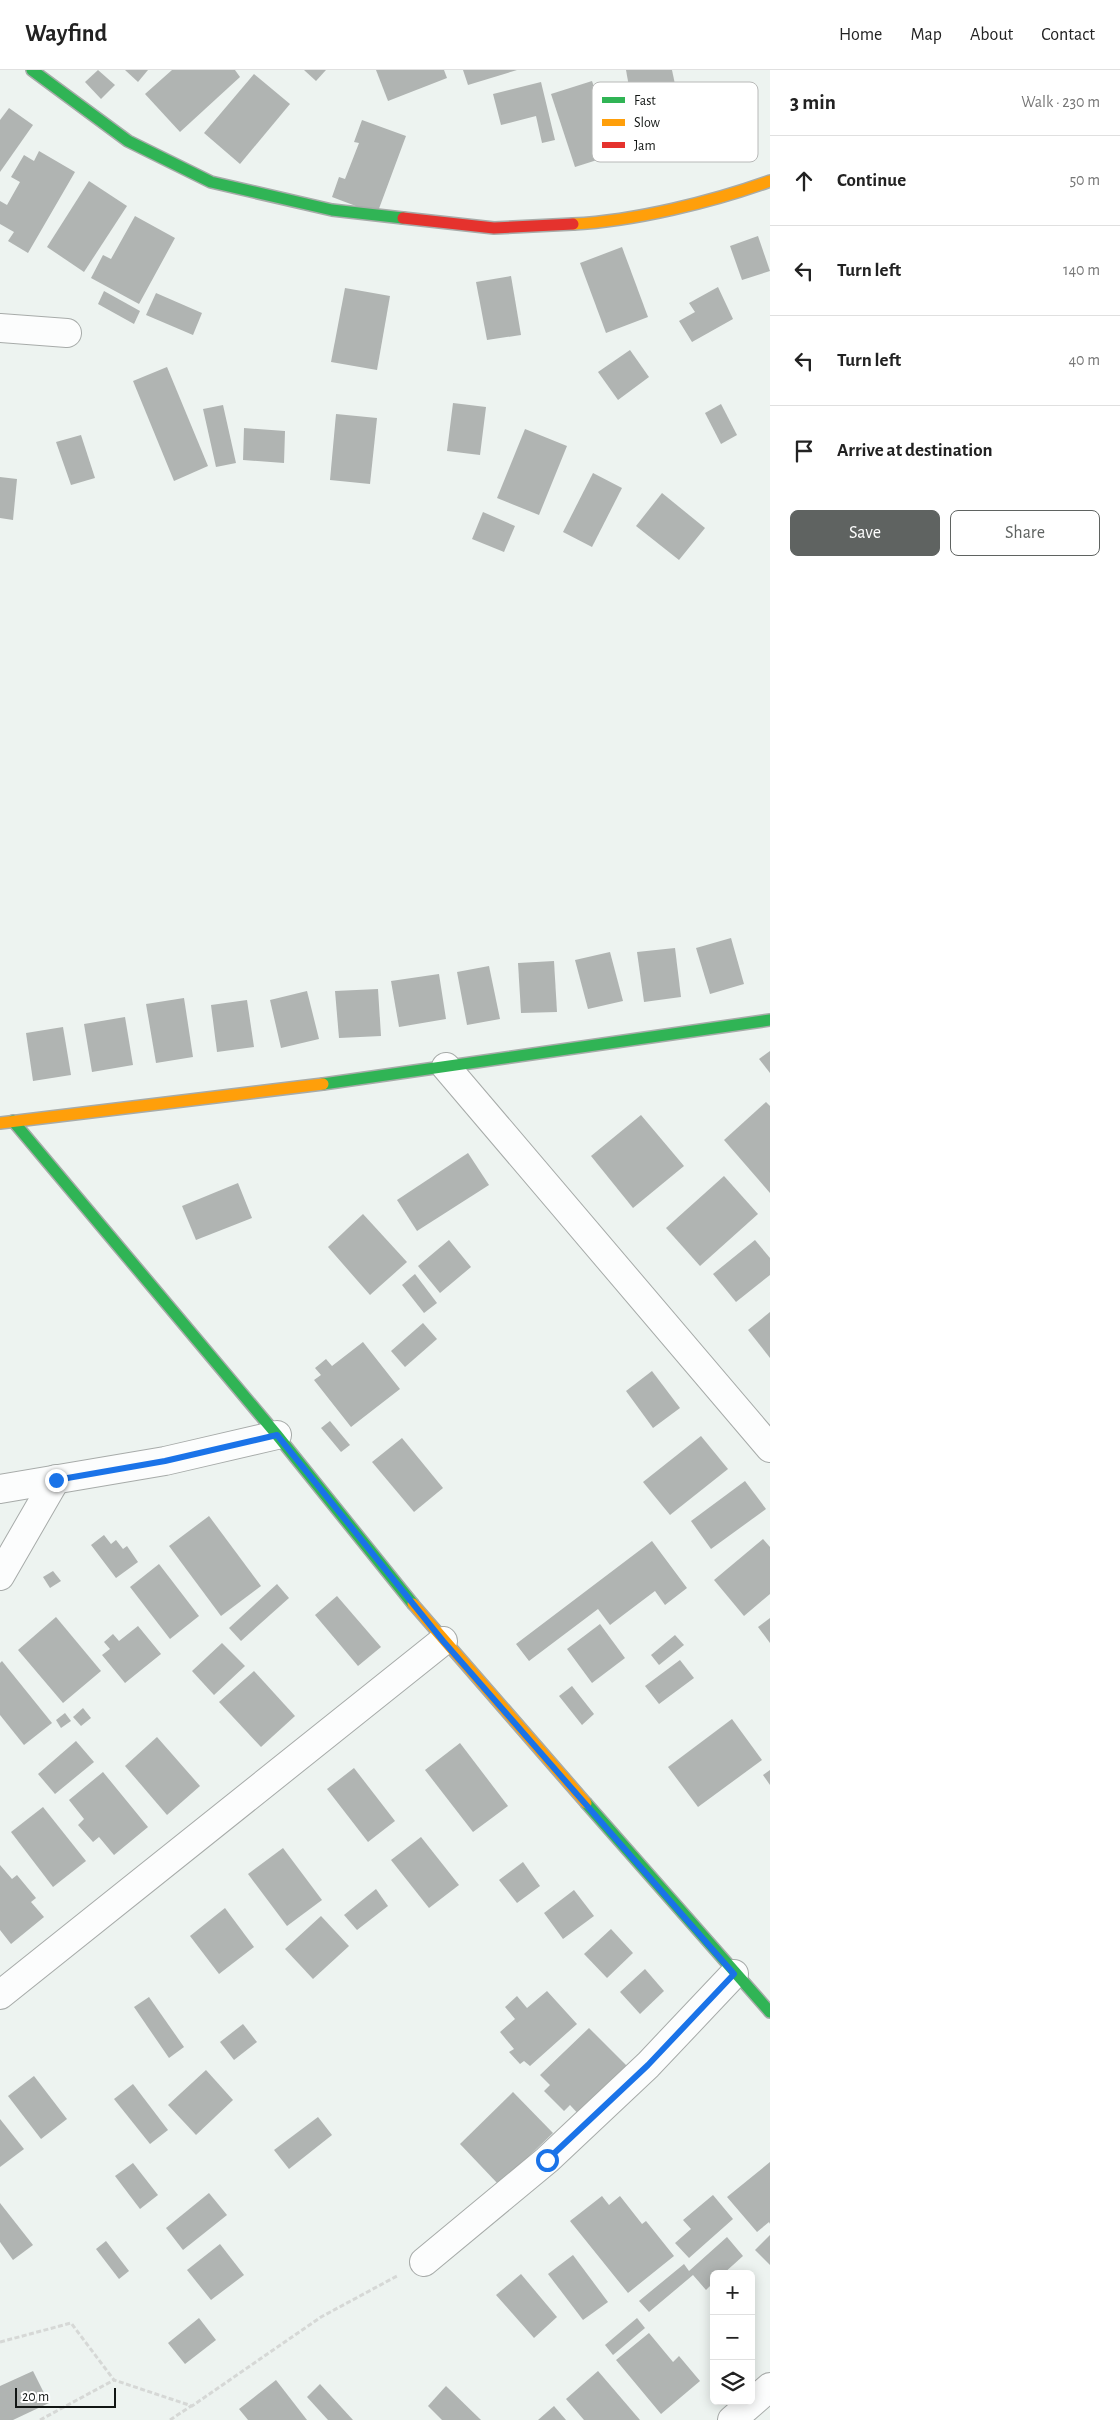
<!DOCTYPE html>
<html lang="en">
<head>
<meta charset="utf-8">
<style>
	:root { --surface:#fff; --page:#f6f6f6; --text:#222; --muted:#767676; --line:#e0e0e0; --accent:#5f6361 }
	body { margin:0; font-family:"Alegreya Sans",sans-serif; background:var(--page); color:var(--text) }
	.controls { position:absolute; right:15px; bottom:15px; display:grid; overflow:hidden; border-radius:8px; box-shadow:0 2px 12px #0003 }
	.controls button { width:45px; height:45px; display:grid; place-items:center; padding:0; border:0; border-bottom:1px solid var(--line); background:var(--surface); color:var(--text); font:25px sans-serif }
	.scale { position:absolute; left:15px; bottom:12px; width:101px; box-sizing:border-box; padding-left:5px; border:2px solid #121614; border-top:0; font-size:14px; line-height:18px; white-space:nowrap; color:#121614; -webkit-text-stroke:4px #fff; paint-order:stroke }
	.stop { position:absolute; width:15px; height:15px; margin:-11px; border:4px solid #1a73e8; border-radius:50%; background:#fff }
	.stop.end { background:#1a73e8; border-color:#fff; box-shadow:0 1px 5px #0008 }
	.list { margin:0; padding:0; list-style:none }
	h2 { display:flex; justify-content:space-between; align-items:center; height:65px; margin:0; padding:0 20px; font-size:21px }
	h2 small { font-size:16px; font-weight:400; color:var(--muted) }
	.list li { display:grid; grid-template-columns:32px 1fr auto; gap:15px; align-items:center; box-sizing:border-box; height:90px; padding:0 20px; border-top:1px solid var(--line) }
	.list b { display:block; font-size:19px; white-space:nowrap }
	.list em { font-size:16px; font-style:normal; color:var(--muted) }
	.actions { display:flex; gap:10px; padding:15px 20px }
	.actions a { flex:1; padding:11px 0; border:1px solid var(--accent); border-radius:8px; text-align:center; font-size:18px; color:var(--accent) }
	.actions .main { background:var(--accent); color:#fff }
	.icon { flex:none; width:28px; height:28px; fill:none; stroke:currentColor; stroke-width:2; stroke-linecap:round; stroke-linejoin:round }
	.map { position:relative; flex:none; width:770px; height:2350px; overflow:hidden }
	header { display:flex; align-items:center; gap:30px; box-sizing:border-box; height:70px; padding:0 25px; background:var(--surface); border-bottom:1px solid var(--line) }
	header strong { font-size:24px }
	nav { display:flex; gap:28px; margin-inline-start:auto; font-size:18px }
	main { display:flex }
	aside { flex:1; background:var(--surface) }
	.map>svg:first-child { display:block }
	.building { fill:#b0b4b2 }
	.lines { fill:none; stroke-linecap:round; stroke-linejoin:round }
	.street-casing { stroke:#a7aba9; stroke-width:30 }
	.fast-casing { stroke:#a7aba9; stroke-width:14 }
	.slow-casing { stroke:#a7aba9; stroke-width:14 }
	.jam-casing { stroke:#a7aba9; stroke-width:14 }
	.path { stroke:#d6d8d6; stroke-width:3; stroke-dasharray:5 2.5; stroke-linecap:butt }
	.street { stroke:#fcfdfd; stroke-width:28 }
	.fast { stroke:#30b455; stroke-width:11 }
	.slow { stroke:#ff9f0a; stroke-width:11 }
	.jam { stroke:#e5322d; stroke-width:11 }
	.route { stroke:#1a73e8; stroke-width:6 }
	.key { fill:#fff; stroke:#b8b9b8; stroke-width:1 }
	.key-label { font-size:14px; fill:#121614 }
</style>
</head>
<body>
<header>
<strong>Wayfind</strong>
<nav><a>Home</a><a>Map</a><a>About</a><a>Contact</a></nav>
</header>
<main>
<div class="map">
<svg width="770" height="2350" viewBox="0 0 770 2350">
	<rect width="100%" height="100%" fill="#edf3f0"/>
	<g class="building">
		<path d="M98,0L115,15L101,29L85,12Z"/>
		<path d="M125,0H148L138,12Z"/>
		<path d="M172,0H235L240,7L180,62L145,24Z"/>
		<path d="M304,0H326L316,11Z"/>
		<path d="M376,0H444L447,8L388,31Z"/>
		<path d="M463,0H517L468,15Z"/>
		<path d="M626,0H672L676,19L631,28Z"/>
		<path d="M254,4L290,34L240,94L204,63Z"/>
		<path d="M592,11L616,84L575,97L551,24Z"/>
		<path d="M541,12L555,70L542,73L536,46L501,55L493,24Z"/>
		<path d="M9,38L33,55L0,102V50Z"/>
		<path d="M362,50L406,66L377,144L332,127L339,107L345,109L359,73L354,72Z"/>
		<path d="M39,81L75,102L28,183L8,171L14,162L0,154V131L7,135L20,112L11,107L24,85L34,91Z"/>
		<path d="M89,111L127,136L84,202L47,177Z"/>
		<path d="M135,146L175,168L139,234L91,208L103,185L111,189Z"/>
		<path d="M758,166L770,201L742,210L730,176Z"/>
		<path d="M622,177L648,247L606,263L580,193Z"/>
		<path d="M511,206L521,265L487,270L476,212Z"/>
		<path d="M718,217L733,249L692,272L679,251L695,242L689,233Z"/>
		<path d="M345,218L390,226L377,300L331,292Z"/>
		<path d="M104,221L140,241L134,254L98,234Z"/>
		<path d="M156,223L202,243L193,265L146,245Z"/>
		<path d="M630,280L649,307L618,330L598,302Z"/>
		<path d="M167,297L208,396L174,411L133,311Z"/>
		<path d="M453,333L486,337L480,385L447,381Z"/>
		<path d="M721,334L737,365L721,374L705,343Z"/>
		<path d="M223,335L236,393L216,397L203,339Z"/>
		<path d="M336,344L377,348L370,414L330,410Z"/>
		<path d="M244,358L285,361L284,393L243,390Z"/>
		<path d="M525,359L567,376L539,445L497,428Z"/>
		<path d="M81,365L95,408L71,415L56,372Z"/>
		<path d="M593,403L622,418L592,477L563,462Z"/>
		<path d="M0,407L17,409L13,450L0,448Z"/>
		<path d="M662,423L705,458L679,490L636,456Z"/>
		<path d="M483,442L515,456L504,482L472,469Z"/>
		<path d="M731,868L744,914L710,924L696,878Z"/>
		<path d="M675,878L681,927L644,932L637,882Z"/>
		<path d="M610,882L623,931L588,939L575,890Z"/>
		<path d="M554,891L557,942L521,943L518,893Z"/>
		<path d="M489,896L500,949L467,955L457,902Z"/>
		<path d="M439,904L446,949L399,957L391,911Z"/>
		<path d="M378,919L381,966L339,968L335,921Z"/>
		<path d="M307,921L319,969L281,978L270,930Z"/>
		<path d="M184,928L193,987L156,993L146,934Z"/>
		<path d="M247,930L254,977L217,982L211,935Z"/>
		<path d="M125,947L133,995L92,1002L84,954Z"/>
		<path d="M63,957L71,1005L33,1011L26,963Z"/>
		<path d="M770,981V1003L759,989Z"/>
		<path d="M766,1032L770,1036V1123L724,1070Z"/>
		<path d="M641,1045L684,1096L633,1138L591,1086Z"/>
		<path d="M468,1083L489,1115L417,1161L397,1130Z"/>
		<path d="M724,1106L758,1144L700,1196L666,1158Z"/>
		<path d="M238,1113L252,1148L196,1170L182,1136Z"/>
		<path d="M363,1144L407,1192L370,1225L328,1177Z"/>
		<path d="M449,1170L471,1197L440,1223L418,1196Z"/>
		<path d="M755,1170L770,1188V1205L736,1232L713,1204Z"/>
		<path d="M415,1204L437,1233L424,1243L402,1215Z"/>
		<path d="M770,1242V1288L748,1260Z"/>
		<path d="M423,1253L437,1269L405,1297L391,1281Z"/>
		<path d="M363,1272L400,1319L351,1357L314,1310L321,1305L315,1298L326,1289L332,1296Z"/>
		<path d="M652,1301L680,1338L653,1358L626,1321Z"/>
		<path d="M330,1351L350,1375L341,1382L321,1358Z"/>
		<path d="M701,1366L728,1399L670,1445L643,1412Z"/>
		<path d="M402,1368L443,1418L414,1442L372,1392Z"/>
		<path d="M745,1411L766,1439L711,1479L691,1451Z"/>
		<path d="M209,1446L261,1516L221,1546L169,1476Z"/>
		<path d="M104,1465L111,1474L116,1470L123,1479L127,1476L138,1492L116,1508L91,1475Z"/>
		<path d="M763,1469L770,1477V1524L744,1546L714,1510Z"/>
		<path d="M652,1471L687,1518L665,1535L655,1521L610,1555L598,1539L529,1591L516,1574Z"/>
		<path d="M159,1494L199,1546L170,1569L130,1517Z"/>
		<path d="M53,1501L61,1511L50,1518L43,1507Z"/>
		<path d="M277,1514L289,1528L241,1571L229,1558Z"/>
		<path d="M337,1526L381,1577L358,1596L315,1545Z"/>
		<path d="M56,1547L101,1601L63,1633L18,1580Z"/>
		<path d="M770,1548V1573L758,1557Z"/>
		<path d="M600,1554L625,1588L592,1613L567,1579Z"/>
		<path d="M138,1556L161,1584L125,1613L102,1585L110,1579L104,1572L113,1564L119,1571Z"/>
		<path d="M675,1565L684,1575L659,1595L651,1585Z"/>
		<path d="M222,1573L245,1596L214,1625L192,1601Z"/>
		<path d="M680,1590L694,1608L659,1634L645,1616Z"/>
		<path d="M2,1591L52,1653L24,1675L0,1645V1593Z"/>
		<path d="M254,1601L295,1646L261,1677L219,1632Z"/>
		<path d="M572,1616L594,1644L582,1655L559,1626Z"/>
		<path d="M83,1638L91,1648L81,1656L73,1647Z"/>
		<path d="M65,1643L71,1651L61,1658L56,1650Z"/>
		<path d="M732,1649L762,1690L698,1737L668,1697Z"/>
		<path d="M157,1667L200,1716L167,1745L125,1696Z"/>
		<path d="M76,1671L94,1692L55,1724L38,1704Z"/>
		<path d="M460,1673L508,1736L473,1762L425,1700Z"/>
		<path d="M354,1698L395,1751L368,1772L327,1719Z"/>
		<path d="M770,1700V1715L763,1705Z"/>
		<path d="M103,1702L148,1757L114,1785L99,1767L93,1772L78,1755L84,1749L69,1730Z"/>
		<path d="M43,1737L86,1791L53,1817L11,1762Z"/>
		<path d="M421,1767L459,1815L429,1838L391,1790Z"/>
		<path d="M283,1778L322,1830L287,1856L248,1804Z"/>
		<path d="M523,1792L540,1816L517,1833L499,1810Z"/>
		<path d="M0,1795L12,1809L17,1805L36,1828L31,1832L44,1847L11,1874L0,1860Z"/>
		<path d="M376,1819L388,1836L357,1860L344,1845Z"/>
		<path d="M574,1820L594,1846L563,1869L544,1843Z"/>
		<path d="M225,1838L254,1877L219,1904L190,1866Z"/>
		<path d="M321,1846L349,1876L313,1909L285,1879Z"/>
		<path d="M611,1859L633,1883L607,1908L584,1884Z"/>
		<path d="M645,1899L664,1921L640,1944L620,1922Z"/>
		<path d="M547,1921L577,1954L530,1996L524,1991L520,1994L509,1982L514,1979L500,1962L515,1949L505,1937L517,1926L527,1938Z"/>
		<path d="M149,1927L184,1977L169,1988L134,1937Z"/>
		<path d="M243,1954L257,1972L234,1990L220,1972Z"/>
		<path d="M589,1958L632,2001L583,2049L570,2035L564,2041L544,2021L550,2015L540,2005Z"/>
		<path d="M206,2000L233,2030L196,2065L168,2035Z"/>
		<path d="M34,2006L67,2049L41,2069L8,2026Z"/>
		<path d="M133,2014L168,2060L150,2074L114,2029Z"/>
		<path d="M513,2022L553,2063L499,2115L460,2074Z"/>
		<path d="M318,2047L332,2065L289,2099L274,2080Z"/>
		<path d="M0,2049L24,2079L0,2097Z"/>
		<path d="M770,2092V2154L769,2152L757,2162L727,2127Z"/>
		<path d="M133,2093L158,2125L140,2139L115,2106Z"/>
		<path d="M209,2123L227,2145L183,2180L166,2158Z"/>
		<path d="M713,2125L733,2149L689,2188L675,2173L691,2159L683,2150Z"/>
		<path d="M602,2126L609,2135L620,2126L642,2154L646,2151L674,2186L628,2223L570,2151Z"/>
		<path d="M0,2133L33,2175L13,2190L0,2172Z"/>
		<path d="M770,2165V2195L755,2180Z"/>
		<path d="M727,2167L743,2186L723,2204H714V2212L706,2220L693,2205L649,2242L639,2231L684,2194L689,2201Z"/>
		<path d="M106,2171L129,2201L119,2209L96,2179Z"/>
		<path d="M220,2174L244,2205L211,2230L187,2200Z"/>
		<path d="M573,2185L608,2232L583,2250L548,2204Z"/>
		<path d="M521,2204L557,2247L534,2268L496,2225Z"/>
		<path d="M199,2248L216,2270L185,2294L168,2273Z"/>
		<path d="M637,2248L645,2258L613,2285L605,2275Z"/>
		<path d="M649,2263L673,2292L679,2286L700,2311L661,2344L616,2290Z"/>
		<path d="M33,2301L49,2333L13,2350H0V2316Z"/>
		<path d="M598,2301L640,2350H584L566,2329Z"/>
		<path d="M276,2310L307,2350H248L239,2339Z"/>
		<path d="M320,2314L353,2350H328L307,2327Z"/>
		<path d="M446,2316L481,2350H442L428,2336Z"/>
		<path d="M554,2336L566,2350H538Z"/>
	</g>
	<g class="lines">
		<g class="street-casing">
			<g id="street">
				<path d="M0,258L67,263"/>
				<path d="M446,997L770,1378"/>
				<path d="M0,1419L165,1391L277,1365"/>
				<path d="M0,1506L56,1409"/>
				<path d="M0,1925L443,1571"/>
				<path d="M424,2192L547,2090L648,1995L734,1904"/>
				<path d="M732,2350L770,2317"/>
			</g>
		</g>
		<g class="fast-casing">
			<g id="fast">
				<path d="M32,0L128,71L211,112L332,140L403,148"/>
				<path d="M323,1014L770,950"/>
				<path d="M13,1051L277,1365L413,1534"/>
				<path d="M586,1733L770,1942"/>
			</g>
		</g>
		<g class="slow-casing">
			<g id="slow">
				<path d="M573,154C634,151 712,132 770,111"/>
				<path d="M0,1053L323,1014"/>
				<path d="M413,1534L586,1733"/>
			</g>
		</g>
		<g class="jam-casing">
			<path id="jam" d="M403,148L494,158L573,154"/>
		</g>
		<g class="path">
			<path d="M0,2272L71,2253L114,2310L192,2336L321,2247L397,2206"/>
			<path d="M40,2350L114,2310"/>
			<path d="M170,2350L191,2336"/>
		</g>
		<use href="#street" class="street"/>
		<use href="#fast" class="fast"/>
		<use href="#slow" class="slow"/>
		<use href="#jam" class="jam"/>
	</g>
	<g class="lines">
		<path class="route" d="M56,1410L165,1391L277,1365L443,1571L734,1904L648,1995L547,2090"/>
	</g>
	<rect x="592" y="12" width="166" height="80" rx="8" class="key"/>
	<rect x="602" y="27" width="23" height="6" fill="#30b455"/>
	<rect x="602" y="49" width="23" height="7" fill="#ff9f0a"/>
	<rect x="602" y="72" width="23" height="6" fill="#e5322d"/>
	<g class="key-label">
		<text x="634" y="35">Fast</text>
		<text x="634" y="57">Slow</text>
		<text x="634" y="80">Jam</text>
	</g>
</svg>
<div class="controls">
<button>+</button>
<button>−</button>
<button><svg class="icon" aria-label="layers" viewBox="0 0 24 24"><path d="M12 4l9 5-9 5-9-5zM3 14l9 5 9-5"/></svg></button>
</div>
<div class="scale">20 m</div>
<div class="stop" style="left:547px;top:2090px"></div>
<div class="stop end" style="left:56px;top:1410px"></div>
</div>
<aside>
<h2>3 min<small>Walk · 230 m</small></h2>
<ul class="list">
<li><svg class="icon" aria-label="ahead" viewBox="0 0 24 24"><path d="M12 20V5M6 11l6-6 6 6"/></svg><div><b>Continue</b></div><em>50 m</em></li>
<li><svg class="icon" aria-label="left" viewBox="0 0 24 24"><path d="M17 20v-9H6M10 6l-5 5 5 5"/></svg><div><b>Turn left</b></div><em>140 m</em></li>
<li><svg class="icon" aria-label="left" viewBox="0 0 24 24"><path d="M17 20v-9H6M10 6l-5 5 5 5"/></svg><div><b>Turn left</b></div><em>40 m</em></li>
<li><svg class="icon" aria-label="arrive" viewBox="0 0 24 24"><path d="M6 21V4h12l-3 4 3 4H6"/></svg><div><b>Arrive at destination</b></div></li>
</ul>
<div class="actions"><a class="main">Save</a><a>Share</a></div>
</aside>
</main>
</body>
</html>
